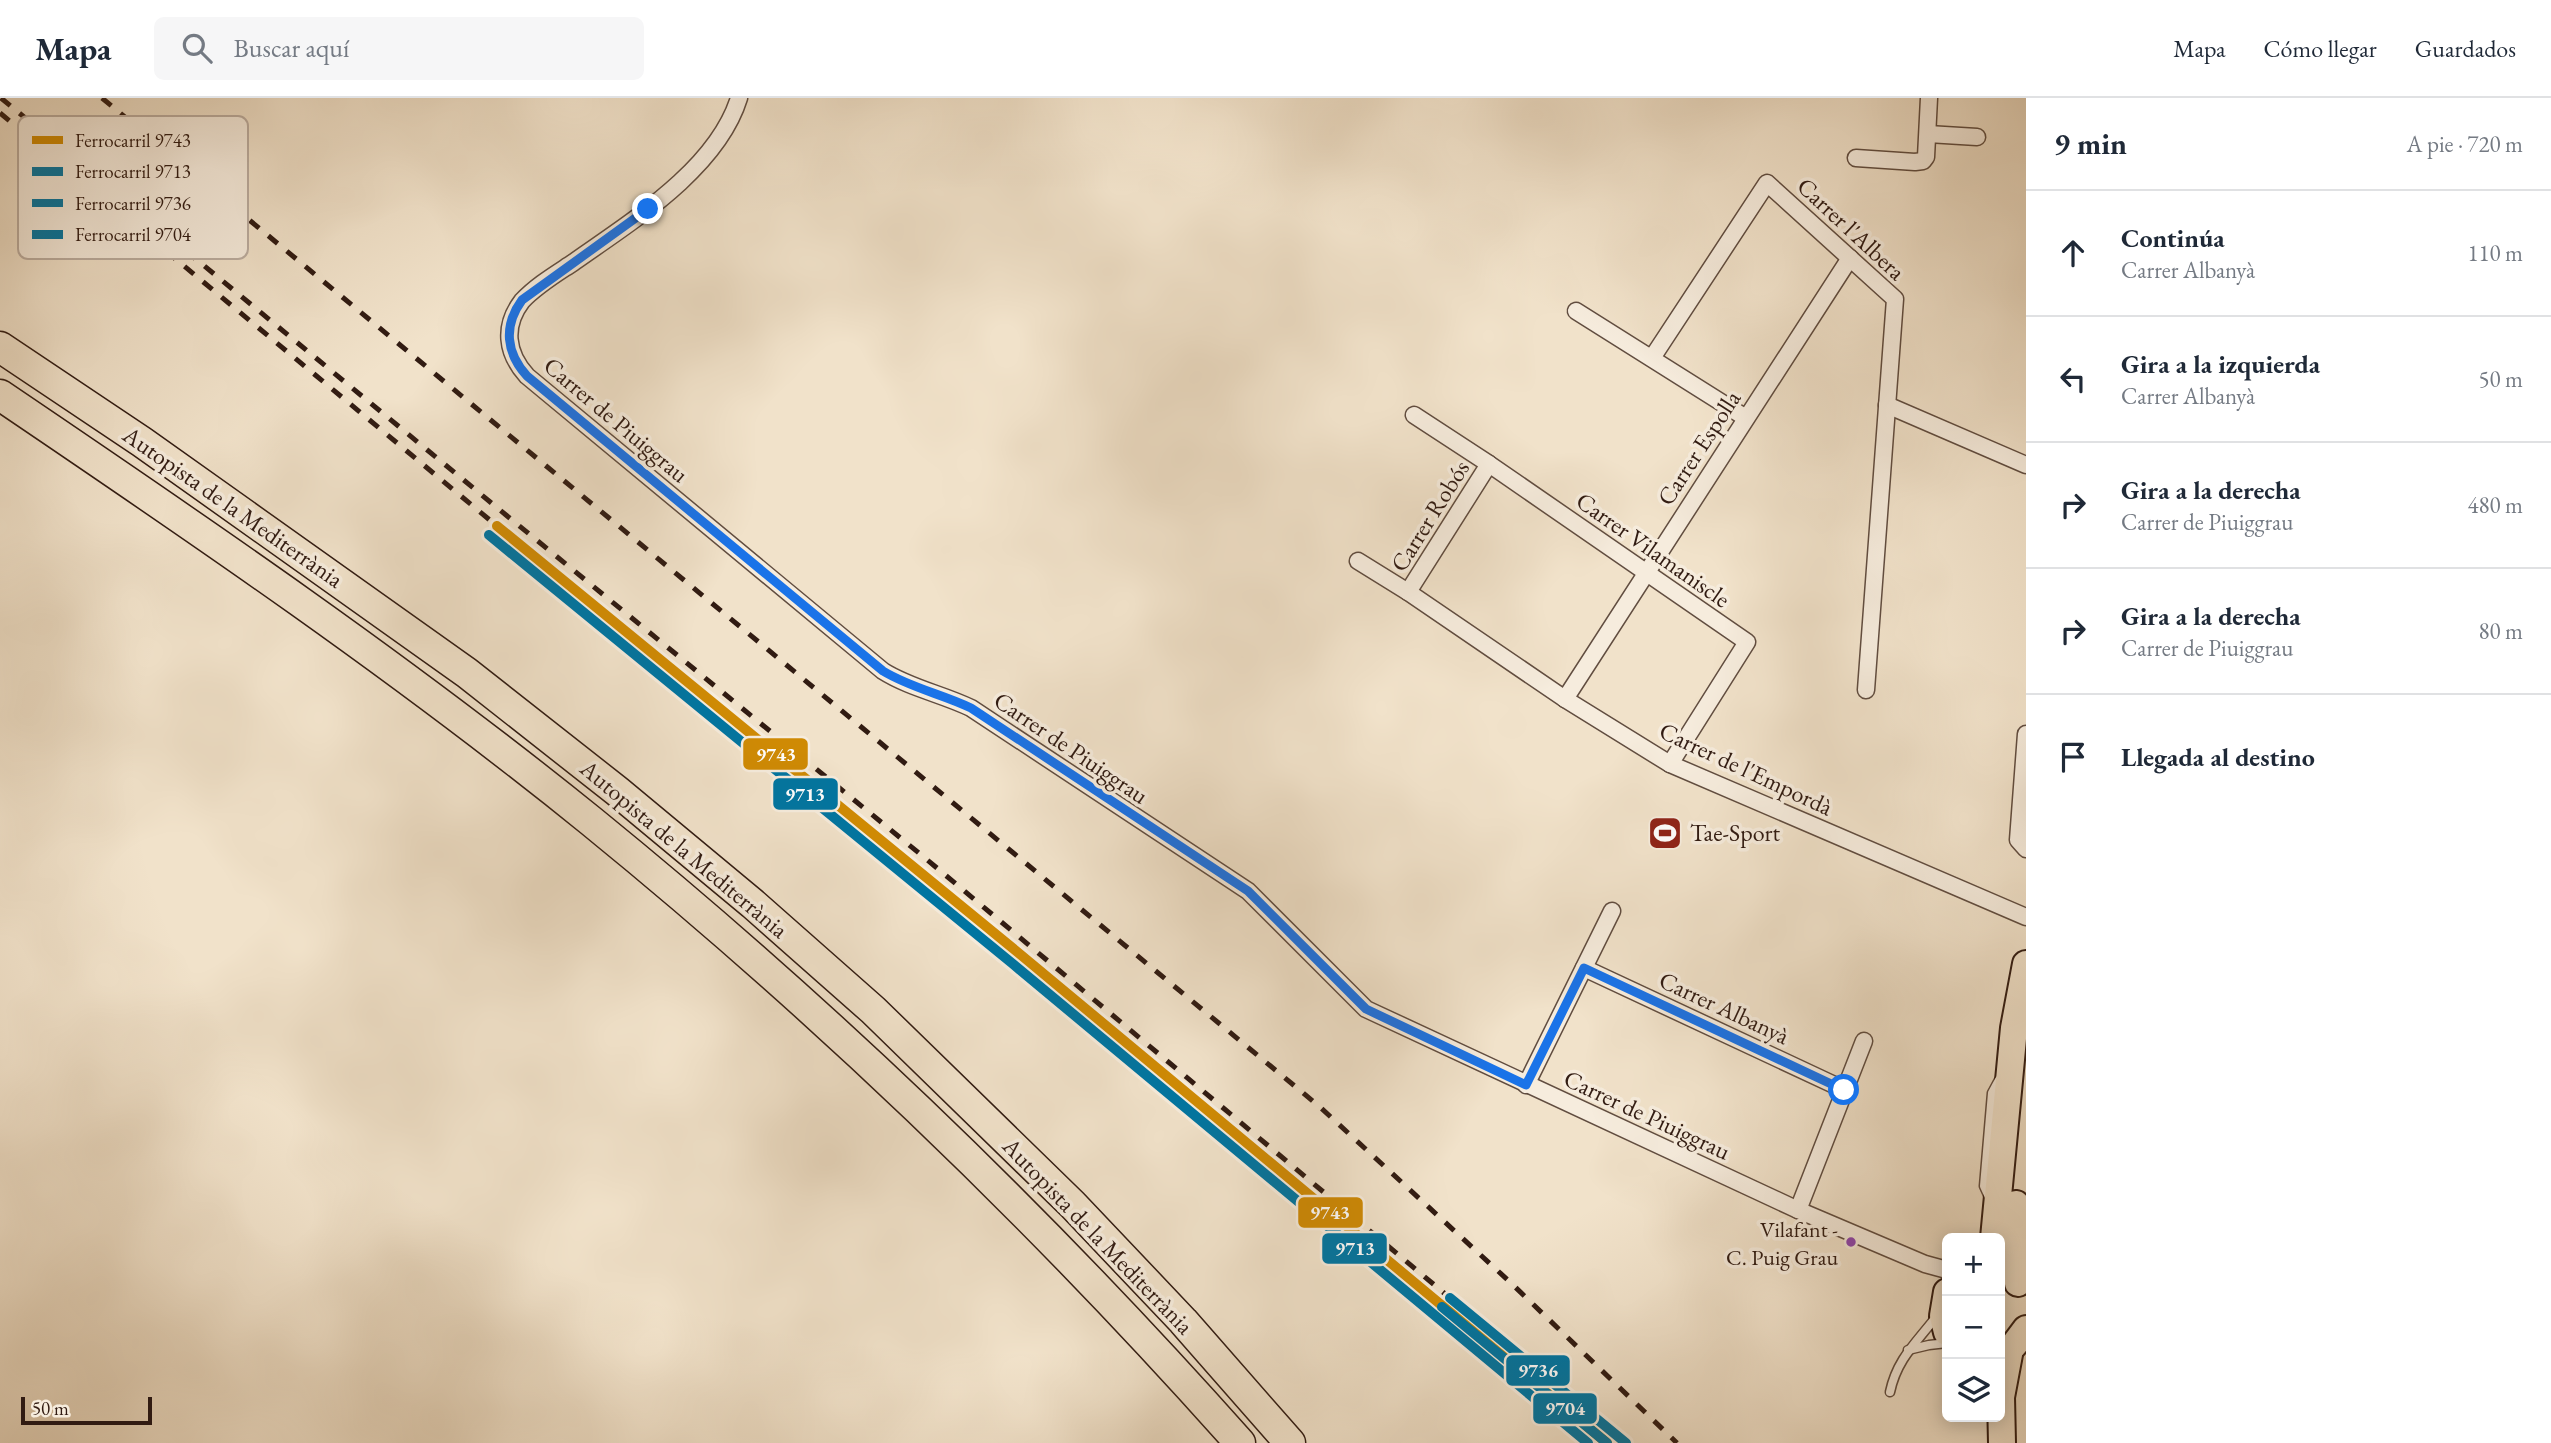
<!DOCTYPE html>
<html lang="es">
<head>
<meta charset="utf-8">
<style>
	:root { --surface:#fff; --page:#f6f6f7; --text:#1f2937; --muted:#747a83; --line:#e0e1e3 }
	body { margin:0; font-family:"EB Garamond",serif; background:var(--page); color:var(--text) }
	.controls { position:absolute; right:21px; bottom:21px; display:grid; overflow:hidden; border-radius:10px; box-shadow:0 4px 18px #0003 }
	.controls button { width:63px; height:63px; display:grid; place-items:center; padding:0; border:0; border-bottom:2px solid var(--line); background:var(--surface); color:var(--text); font:35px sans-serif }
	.scale { position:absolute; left:21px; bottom:18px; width:131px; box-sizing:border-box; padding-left:7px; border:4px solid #311b12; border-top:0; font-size:19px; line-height:24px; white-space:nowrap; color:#311b12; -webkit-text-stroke:5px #f6ecdd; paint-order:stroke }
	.stop { position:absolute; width:21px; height:21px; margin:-16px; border:5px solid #1a73e8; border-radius:50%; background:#fff }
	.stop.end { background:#1a73e8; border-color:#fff; box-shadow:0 2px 7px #0008 }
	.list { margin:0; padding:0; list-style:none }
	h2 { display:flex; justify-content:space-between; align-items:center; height:91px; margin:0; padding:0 28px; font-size:30px }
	h2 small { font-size:23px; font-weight:400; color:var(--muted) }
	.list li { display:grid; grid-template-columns:46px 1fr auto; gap:21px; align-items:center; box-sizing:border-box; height:126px; padding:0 28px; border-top:2px solid var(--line) }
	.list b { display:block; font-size:26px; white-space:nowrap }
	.list p { margin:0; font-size:23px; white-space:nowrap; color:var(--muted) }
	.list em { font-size:23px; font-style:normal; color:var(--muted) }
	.icon { flex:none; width:38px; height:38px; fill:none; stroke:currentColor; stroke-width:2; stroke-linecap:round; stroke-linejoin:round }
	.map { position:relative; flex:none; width:2026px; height:1345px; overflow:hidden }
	header { display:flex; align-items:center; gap:42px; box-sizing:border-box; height:98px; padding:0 35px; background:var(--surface); border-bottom:2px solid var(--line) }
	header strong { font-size:33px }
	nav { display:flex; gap:38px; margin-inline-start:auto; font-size:24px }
	.search { width:490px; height:63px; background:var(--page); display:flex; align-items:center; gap:18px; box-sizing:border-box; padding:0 24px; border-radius:10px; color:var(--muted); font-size:26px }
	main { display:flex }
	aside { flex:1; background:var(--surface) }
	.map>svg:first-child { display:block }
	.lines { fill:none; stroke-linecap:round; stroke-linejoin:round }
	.service-casing { stroke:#614d40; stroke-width:11 }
	.minor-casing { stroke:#614d40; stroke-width:19 }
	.primary-casing { stroke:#311b12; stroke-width:30 }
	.motorway-casing { stroke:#311b12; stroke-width:33 }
	.service { stroke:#f6ecdd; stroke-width:8 }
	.minor { stroke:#f6ecdd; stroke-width:16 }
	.primary { stroke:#f1e2ca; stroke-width:26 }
	.motorway { stroke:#f1e2ca; stroke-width:30 }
	.rail { stroke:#311b12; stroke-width:5; stroke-dasharray:12 12; stroke-linecap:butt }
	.rail-1-casing { stroke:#f6ecdd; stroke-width:16 }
	.rail-2-casing { stroke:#f6ecdd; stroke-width:16 }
	.rail-3-casing { stroke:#f6ecdd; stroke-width:16 }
	.rail-4-casing { stroke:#f6ecdd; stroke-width:16 }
	.rail-1 { stroke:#cf8a04; stroke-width:10 }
	.rail-2 { stroke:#0075a1; stroke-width:10 }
	.rail-3 { stroke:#0075a1; stroke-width:10 }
	.rail-4 { stroke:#0075a1; stroke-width:10 }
	.route { stroke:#1a73e8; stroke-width:9 }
	.bus-dot { fill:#8e44ad; stroke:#f6ecdd; stroke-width:2.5 }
	.labels { text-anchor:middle; stroke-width:7; stroke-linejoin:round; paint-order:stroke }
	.bus-label { font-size:22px; fill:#311b12; stroke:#f6ecdd; text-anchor:end }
	.street-label { font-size:24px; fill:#311b12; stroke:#f6ecdd }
	.poi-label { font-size:24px; fill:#311b12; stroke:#f6ecdd; text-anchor:start }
	.key { fill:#f6ecdd; stroke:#bbada0; stroke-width:2 }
	.key-label { font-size:19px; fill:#311b12 }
	.line-badge { stroke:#f6ecdd; stroke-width:2.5 }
	.badge-label { font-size:19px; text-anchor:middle; font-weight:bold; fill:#fff }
</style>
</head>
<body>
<header>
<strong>Mapa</strong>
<div class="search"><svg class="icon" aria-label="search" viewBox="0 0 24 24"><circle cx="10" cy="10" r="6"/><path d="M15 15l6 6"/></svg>Buscar aquí</div>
<nav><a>Mapa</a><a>Cómo llegar</a><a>Guardados</a></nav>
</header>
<main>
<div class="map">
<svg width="2026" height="1345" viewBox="0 0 2026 1345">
	<rect width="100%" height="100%" fill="#f1e2ca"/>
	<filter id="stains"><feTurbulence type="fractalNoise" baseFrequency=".00286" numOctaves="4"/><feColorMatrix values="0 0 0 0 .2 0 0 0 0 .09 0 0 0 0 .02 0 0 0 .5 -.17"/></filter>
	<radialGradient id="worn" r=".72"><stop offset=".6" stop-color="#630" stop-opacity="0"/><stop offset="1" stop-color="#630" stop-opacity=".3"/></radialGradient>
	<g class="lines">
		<g class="service-casing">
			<g id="service">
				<path d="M1989,1099L1984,1088L1992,995L1999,982"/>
				<path d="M1908,1252L1929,1247L1947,1245"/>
				<path d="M1890,1294C1897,1261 1916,1245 1936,1219"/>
			</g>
		</g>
		<g class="minor-casing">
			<g id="minor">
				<path d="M739,0C717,71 632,123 574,164C556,176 537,187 522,203C503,228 506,255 527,278L883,573C910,590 942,596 971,610L1248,793L1366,911L1798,1112L1925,1166L1947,1172"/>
				<path d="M1928,36L1977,39"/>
				<path d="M1856,60L1915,64L1923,63L1926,59L1929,0"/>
				<path d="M1576,213L1746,320"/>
				<path d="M1652,260L1767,85L1895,201L1866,592"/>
				<path d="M1887,307L2026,367"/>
				<path d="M1414,317L1489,366L1747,544L1670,666"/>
				<path d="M1358,463L1408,494L1565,601L1670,666L2026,819"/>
				<path d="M1408,494L1489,366"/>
				<path d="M1565,601L1850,160"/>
				<path d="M2026,636L2018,742L2026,751"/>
				<path d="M1584,870L1845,992"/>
				<path d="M1526,987L1612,813"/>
				<path d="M1798,1112L1864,943"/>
			</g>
		</g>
		<g class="primary-casing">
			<g id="primary">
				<path d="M2016,1106L2013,1147L2018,1185"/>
				<path d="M1994,1140L2014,930L2026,866"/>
				<path d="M1947,1194L1943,1218L1947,1234"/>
				<path d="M2000,1255L2014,1247L2026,1231"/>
				<path d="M2002,1345L2001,1299L2010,1251"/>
			</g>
		</g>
		<g class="motorway-casing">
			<g id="motorway">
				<path d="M0,249L142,344L467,575L617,693L753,806L873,912L1073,1107L1183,1223L1290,1345"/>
				<path d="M0,297C201,433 402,570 591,723C826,914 1039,1119 1240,1345"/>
			</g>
		</g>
		<use href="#service" class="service"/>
		<use href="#minor" class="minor"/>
		<use href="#primary" class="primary"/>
		<use href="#motorway" class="motorway"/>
		<g class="rail">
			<path d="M1,0L506,417L925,760L1450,1200"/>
			<path d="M102,0L1320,1009L1511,1185L1677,1345"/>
			<path d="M0,15L497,428"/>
		</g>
		<g class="rail-1-casing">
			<path id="rail-1" d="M497,428L1021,857L1607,1345"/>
		</g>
		<g class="rail-2-casing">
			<path id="rail-2" d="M489,437L1013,866L1588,1345"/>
		</g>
		<g class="rail-3-casing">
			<path id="rail-3" d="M1450,1200L1626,1345"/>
		</g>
		<g class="rail-4-casing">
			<path id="rail-4" d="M1442,1209L1607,1345"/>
		</g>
		<use href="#rail-1" class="rail-1"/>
		<use href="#rail-2" class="rail-2"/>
		<use href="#rail-3" class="rail-3"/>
		<use href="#rail-4" class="rail-4"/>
	</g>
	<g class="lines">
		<path class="route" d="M648,111L522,202C503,228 506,255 527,278L883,573C911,590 942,596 971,610L1248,793L1366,911L1526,987L1584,870L1844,992"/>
	</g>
	<defs>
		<g id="stadium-square" transform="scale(1.75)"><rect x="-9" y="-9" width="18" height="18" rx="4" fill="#8f2418" stroke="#f6ecdd"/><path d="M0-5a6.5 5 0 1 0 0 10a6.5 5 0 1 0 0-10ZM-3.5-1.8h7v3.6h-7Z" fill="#fff"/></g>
	</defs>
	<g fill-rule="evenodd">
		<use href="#stadium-square" x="1665" y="735"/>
	</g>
	<circle class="bus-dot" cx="1851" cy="1144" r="6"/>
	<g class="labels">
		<g class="bus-label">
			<text x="1838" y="1139">Vilafant -<tspan x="1838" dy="28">C. Puig Grau</tspan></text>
		</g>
		<g class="street-label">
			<text transform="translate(1851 131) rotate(43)" y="8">Carrer l'Albera</text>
			<text transform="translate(616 322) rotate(40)" y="8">Carrer de Piuiggrau</text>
			<text transform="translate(1699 350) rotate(-57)" y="8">Carrer Espolla</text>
			<text transform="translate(233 409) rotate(35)" y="8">Autopista de la Mediterrània</text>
			<text transform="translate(1430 418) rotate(-58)" y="8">Carrer Robós</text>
			<text transform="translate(1653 452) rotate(35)" y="8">Carrer Vilamaniscle</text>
			<text transform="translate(1071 650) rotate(34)" y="8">Carrer de Piuiggrau</text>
			<text transform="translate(1746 671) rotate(25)" y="8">Carrer de l'Empordà</text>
			<text transform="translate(684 751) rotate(40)" y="8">Autopista de la Mediterrània</text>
			<text transform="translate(1724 910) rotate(25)" y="8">Carrer Albanyà</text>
			<text transform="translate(1647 1017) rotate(25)" y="8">Carrer de Piuiggrau</text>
			<text transform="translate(1098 1138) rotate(46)" y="8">Autopista de la Mediterrània</text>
		</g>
		<g class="poi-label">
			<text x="1690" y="743">Tae-Sport</text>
		</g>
	</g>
	<rect x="18" y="18" width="230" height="143" rx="10" class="key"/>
	<rect x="32" y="38" width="31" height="8" fill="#cf8a04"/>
	<rect x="32" y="69" width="31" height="9" fill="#0075a1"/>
	<rect x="32" y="101" width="31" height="8" fill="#0075a1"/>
	<rect x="32" y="132" width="31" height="9" fill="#0075a1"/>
	<g class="key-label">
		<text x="75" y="49">Ferrocarril 9743</text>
		<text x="75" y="80">Ferrocarril 9713</text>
		<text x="75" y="112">Ferrocarril 9736</text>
		<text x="75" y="143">Ferrocarril 9704</text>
	</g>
	<g class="line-badge">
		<rect x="742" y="639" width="67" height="34" rx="7" fill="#cf8a04"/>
		<rect x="772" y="679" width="67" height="34" rx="7" fill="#0075a1"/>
		<rect x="1297" y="1098" width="67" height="33" rx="7" fill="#cf8a04"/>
		<rect x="1321" y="1134" width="67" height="33" rx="7" fill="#0075a1"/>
		<rect x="1505" y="1256" width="66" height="33" rx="7" fill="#0075a1"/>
		<rect x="1532" y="1294" width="66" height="33" rx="7" fill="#0075a1"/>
	</g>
	<g class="badge-label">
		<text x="776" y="663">9743</text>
		<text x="805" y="703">9713</text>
		<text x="1330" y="1121">9743</text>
		<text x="1355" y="1157">9713</text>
		<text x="1538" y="1279">9736</text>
		<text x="1565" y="1317">9704</text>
	</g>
	<rect width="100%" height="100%" filter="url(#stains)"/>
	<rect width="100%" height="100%" fill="url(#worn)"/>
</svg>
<div class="controls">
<button>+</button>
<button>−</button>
<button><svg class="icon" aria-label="layers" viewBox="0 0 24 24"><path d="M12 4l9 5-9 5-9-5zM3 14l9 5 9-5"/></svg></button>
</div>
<div class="scale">50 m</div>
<div class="stop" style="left:1844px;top:992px"></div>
<div class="stop end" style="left:648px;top:111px"></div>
</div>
<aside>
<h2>9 min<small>A pie · 720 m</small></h2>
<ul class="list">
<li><svg class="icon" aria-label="ahead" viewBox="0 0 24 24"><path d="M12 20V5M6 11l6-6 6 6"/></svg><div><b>Continúa</b><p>Carrer Albanyà</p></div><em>110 m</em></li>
<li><svg class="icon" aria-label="left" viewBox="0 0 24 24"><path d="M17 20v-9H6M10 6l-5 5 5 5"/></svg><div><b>Gira a la izquierda</b><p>Carrer Albanyà</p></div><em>50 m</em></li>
<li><svg class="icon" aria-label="right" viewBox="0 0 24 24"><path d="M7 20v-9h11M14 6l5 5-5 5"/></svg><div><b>Gira a la derecha</b><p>Carrer de Piuiggrau</p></div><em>480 m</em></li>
<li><svg class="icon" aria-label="right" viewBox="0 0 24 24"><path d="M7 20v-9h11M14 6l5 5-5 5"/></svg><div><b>Gira a la derecha</b><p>Carrer de Piuiggrau</p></div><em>80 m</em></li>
<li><svg class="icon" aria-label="arrive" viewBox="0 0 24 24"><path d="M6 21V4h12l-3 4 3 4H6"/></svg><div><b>Llegada al destino</b></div></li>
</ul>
</aside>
</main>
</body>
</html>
